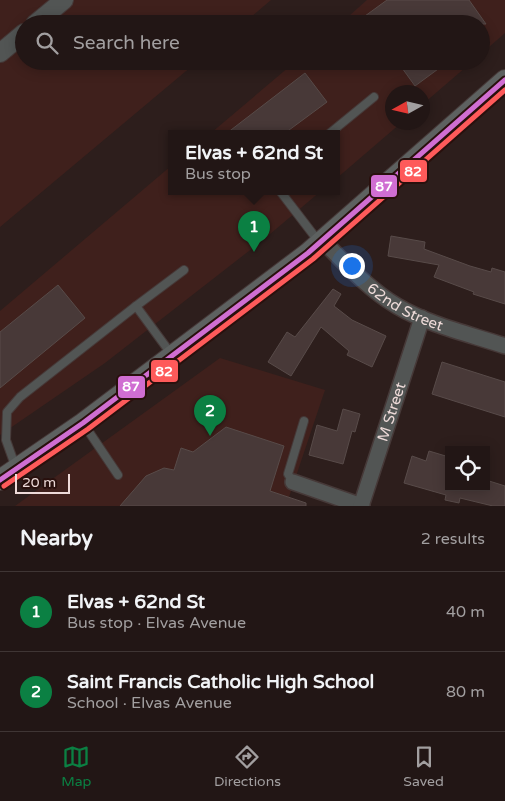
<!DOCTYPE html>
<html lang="en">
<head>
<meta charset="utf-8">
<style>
	:root { --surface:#221615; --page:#2e2322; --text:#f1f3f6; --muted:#a29fa0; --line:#3f3534; --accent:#0b8043 }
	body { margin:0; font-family:"Varela Round",sans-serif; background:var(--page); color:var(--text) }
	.controls { position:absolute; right:15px; bottom:15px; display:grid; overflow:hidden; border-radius:0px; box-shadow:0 2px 12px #0003 }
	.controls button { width:45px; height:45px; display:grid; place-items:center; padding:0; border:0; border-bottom:1px solid var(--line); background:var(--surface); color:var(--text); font:25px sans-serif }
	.compass { position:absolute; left:385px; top:85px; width:45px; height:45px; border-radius:50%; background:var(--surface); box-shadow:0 2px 12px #0003; rotate:262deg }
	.scale { position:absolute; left:15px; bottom:12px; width:55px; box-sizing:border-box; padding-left:5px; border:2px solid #eddad8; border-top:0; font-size:14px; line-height:18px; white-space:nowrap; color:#eddad8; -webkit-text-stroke:4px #29100d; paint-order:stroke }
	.you { position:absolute; left:351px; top:265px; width:18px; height:18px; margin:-12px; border:4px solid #fff; border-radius:50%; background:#1a73e8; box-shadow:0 0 0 8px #1a73e833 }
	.badge { display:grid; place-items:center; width:32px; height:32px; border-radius:50%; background:var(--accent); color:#fff; font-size:16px; font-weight:700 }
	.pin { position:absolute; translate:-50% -41px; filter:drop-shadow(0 1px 2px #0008) }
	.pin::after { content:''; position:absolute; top:26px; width:18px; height:15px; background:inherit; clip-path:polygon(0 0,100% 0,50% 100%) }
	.popup { position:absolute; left:168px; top:130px; width:172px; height:65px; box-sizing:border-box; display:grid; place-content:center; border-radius:0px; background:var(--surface); filter:drop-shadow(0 1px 4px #0005); font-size:16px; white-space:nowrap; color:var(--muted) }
	.popup b { font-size:19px; color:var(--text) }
	.popup::after { content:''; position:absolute; left:50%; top:100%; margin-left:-10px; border:10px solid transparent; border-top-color:var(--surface) }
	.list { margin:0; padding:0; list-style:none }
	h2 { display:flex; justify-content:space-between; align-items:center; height:65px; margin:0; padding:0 20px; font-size:21px }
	h2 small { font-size:16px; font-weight:400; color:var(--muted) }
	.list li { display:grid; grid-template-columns:32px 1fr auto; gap:15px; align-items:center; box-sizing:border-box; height:80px; padding:0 20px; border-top:1px solid var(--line) }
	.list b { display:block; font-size:19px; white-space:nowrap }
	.list p { margin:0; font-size:16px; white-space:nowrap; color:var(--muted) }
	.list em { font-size:16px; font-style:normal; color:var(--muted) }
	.icon { flex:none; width:28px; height:28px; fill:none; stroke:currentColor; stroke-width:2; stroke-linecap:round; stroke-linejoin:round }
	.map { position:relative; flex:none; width:505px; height:506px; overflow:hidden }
	.search { position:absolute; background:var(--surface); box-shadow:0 2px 12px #0003; left:15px; right:15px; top:15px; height:55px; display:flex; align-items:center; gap:12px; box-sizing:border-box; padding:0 18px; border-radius:28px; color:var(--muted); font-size:19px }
	.sheet { height:225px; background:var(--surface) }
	nav { display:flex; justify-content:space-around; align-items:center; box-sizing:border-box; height:70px; border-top:1px solid var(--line); background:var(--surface); font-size:14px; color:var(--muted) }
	nav a { display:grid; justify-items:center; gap:2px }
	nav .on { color:var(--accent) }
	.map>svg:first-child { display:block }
	.built { fill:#3f201c }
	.building { fill:#483938; stroke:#584b49 }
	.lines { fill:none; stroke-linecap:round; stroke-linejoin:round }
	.service-casing { stroke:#463938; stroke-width:10 }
	.minor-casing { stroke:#463938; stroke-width:18 }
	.tertiary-casing { stroke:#463938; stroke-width:20 }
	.secondary-casing { stroke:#463938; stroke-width:22 }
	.service { stroke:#525554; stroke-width:8 }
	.minor { stroke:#525554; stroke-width:15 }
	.tertiary { stroke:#525554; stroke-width:18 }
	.secondary { stroke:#5d6160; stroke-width:20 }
	.bus-1-casing { stroke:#29100d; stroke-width:9 }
	.bus-2-casing { stroke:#29100d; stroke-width:9 }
	.bus-1 { stroke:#d06ed2; stroke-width:5 }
	.bus-2 { stroke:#fe5a5a; stroke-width:5 }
	.labels { text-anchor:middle; stroke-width:4.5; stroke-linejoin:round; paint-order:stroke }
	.street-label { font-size:15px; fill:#eddad8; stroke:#29100d }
	.line-badge { stroke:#29100d; stroke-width:2 }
	.badge-label { font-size:14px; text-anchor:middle; font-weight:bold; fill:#fff }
</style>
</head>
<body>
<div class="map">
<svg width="505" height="506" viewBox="0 0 505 506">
	<rect width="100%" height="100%" fill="#2d1e1c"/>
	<g class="built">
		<path d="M0,0H271L243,24H24V61H198L0,227Z"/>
		<path d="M367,0H505V33L481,54V24H340Z"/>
		<path d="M296,61H473L423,104L422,92H392V122L401,123L337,178L336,133H211Z"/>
		<path d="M171,166L172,191H321L263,240L105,363L0,435V311Z"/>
		<path d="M220,358L325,390L286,506H15Z"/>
	</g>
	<g class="building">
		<path d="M387,0H469L486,24H456L451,17L442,24H354Z"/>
		<path d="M397,61H449L415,86Z"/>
		<path d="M305,73L327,102L285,133H227Z"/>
		<path d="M391,236L425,242L424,249L470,266L491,272L492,268L505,272V304L473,294L474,292L434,277L439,265L388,256Z"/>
		<path d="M58,285L85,318L0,388V332Z"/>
		<path d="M333,289L341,294L334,306L352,320L386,336L372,367L347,355L349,351L321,327L291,376L268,362L287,332L295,337Z"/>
		<path d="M442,362L505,382V417L432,394Z"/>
		<path d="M343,409L360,414L355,432L352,431L343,464L309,455L317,425L337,431Z"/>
		<path d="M226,427L284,446L270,491L306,503V506H120L146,476L164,468L174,470L181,448L193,452Z"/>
		<path d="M429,451L449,457V487H486V480L505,486V506H493L460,498L459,503L445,500L446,495L404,483L412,456L426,461Z"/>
	</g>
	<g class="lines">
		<g class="service-casing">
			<g id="service">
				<path d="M330,133L374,97"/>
				<path d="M280,191L319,242"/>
				<path d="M136,306L184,270"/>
				<path d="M83,423L118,475"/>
				<path d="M16,468L6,440L7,412L20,397L136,306L172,355"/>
				<path d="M293,482L288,474L304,421"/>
			</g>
		</g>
		<g class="minor-casing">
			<g id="minor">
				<path id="s1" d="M322,240C345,263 368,289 397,306C429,325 469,334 505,346"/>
				<path d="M293,482L362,506"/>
				<path id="s2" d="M361,506L422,318"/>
			</g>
		</g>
		<g class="tertiary-casing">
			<g id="tertiary">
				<path d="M35,24L64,0"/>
				<path d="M0,53L24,33"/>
			</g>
		</g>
		<g class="secondary-casing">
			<path id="secondary" d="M0,480L83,423L308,253L505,80"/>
		</g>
		<use href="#service" class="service"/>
		<use href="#minor" class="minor"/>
		<use href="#tertiary" class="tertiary"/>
		<use href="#secondary" class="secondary"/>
		<g class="bus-1-casing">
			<path id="bus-1" d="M0,480L83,423L308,253L505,80"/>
		</g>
		<g class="bus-2-casing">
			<path id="bus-2" d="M4,486L88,429L313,259L505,90"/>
		</g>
		<use href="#bus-1" class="bus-1"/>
		<use href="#bus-2" class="bus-2"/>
	</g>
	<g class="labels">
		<g class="street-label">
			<text dy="5" stroke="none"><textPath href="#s1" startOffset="108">62nd Street</textPath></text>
			<text dy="5" stroke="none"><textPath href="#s2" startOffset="99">M Street</textPath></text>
		</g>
	</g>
	<g class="line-badge">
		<rect x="399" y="159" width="29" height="24" rx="5" fill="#fe5a5a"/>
		<rect x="370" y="174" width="28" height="24" rx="5" fill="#d06ed2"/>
		<rect x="150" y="359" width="29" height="24" rx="5" fill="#fe5a5a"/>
		<rect x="117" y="375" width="29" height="24" rx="5" fill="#d06ed2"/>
	</g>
	<g class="badge-label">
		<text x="413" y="176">82</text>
		<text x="384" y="191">87</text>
		<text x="164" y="376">82</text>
		<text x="131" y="391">87</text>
	</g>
</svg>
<div class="controls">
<button><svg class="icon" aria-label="locate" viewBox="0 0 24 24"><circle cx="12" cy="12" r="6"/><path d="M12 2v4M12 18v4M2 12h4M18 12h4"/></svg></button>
</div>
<svg class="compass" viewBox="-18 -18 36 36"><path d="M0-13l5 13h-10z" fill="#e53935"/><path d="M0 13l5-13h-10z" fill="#a29fa0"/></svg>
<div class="scale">20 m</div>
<div class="you"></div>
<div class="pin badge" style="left:254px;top:252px">1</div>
<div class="popup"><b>Elvas + 62nd St</b>Bus stop</div>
<div class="pin badge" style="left:210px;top:436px">2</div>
<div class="search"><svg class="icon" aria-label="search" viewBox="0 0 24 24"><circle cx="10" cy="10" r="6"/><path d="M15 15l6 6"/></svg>Search here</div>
</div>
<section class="sheet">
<h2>Nearby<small>2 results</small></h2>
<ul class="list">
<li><span class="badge">1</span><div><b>Elvas + 62nd St</b><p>Bus stop · Elvas Avenue</p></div><em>40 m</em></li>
<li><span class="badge">2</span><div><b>Saint Francis Catholic High School</b><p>School · Elvas Avenue</p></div><em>80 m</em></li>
</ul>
</section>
<nav>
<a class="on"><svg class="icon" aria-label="map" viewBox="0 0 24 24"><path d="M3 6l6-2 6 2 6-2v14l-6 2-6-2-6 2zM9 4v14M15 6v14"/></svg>Map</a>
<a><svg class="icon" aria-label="directions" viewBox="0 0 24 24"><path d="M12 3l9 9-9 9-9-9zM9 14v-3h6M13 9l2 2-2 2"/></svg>Directions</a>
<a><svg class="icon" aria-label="saved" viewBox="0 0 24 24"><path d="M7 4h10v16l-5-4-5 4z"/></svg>Saved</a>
</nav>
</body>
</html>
